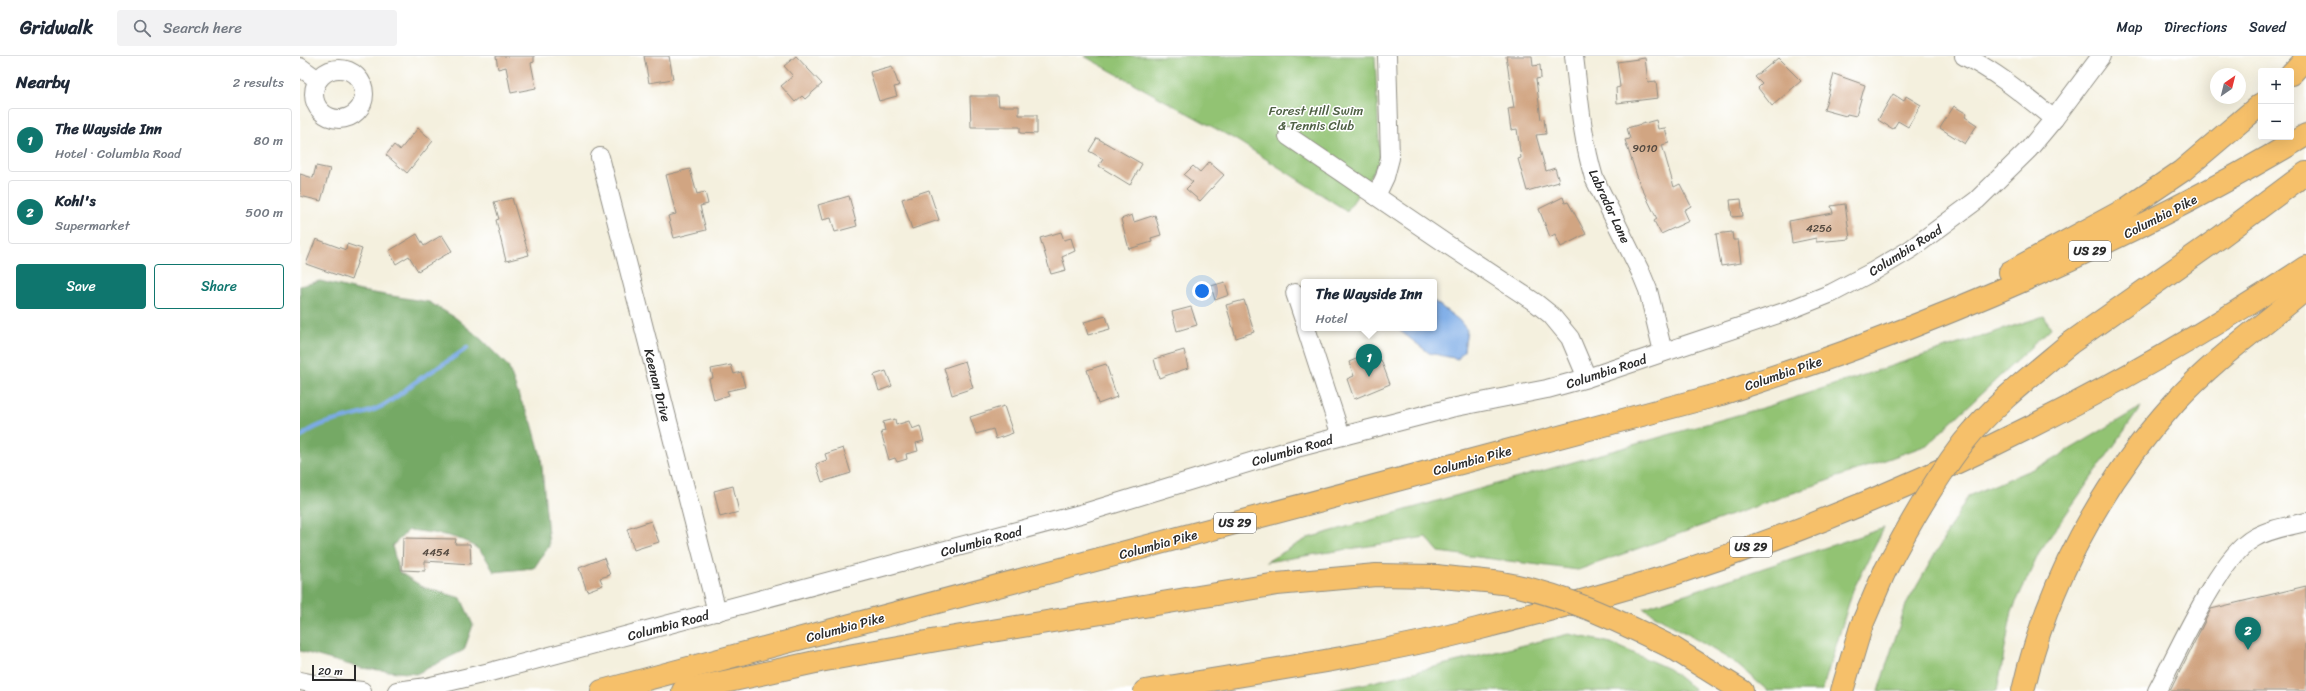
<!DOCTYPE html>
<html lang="en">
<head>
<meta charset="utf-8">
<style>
	:root { --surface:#fff; --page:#f2f2f3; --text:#1f2937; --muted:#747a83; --line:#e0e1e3; --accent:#0f766e }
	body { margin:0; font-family:Sriracha,sans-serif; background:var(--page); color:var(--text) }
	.controls { position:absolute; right:12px; top:12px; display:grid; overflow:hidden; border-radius:4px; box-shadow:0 4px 16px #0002 }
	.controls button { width:36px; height:36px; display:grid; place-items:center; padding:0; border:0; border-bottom:1px solid var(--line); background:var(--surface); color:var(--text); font:20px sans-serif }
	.compass { position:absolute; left:1910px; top:12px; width:36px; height:36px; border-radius:50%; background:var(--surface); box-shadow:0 4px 16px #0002; rotate:35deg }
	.scale { position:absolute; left:12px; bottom:10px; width:44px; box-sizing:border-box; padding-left:4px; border:2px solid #2b2b2b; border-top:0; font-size:11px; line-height:14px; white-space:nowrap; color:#2b2b2b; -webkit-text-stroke:3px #fff; paint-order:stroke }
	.you { position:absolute; left:902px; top:235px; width:14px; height:14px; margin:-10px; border:3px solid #fff; border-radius:50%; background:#1a73e8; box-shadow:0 0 0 6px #1a73e833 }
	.badge { display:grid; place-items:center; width:26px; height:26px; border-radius:50%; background:var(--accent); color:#fff; font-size:13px; font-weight:700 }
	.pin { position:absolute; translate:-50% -33px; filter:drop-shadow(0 1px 2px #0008) }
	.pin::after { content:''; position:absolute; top:21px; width:14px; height:12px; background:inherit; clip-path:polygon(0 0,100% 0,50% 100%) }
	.popup { position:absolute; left:1001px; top:223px; width:136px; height:52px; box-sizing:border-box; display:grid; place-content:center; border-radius:4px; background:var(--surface); filter:drop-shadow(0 1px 3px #0005); font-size:13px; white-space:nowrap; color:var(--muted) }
	.popup b { font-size:15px; color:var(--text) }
	.popup::after { content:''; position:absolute; left:50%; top:100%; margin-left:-8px; border:8px solid transparent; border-top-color:var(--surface) }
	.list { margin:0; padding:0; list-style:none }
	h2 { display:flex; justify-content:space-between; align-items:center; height:52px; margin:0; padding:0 16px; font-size:17px }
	h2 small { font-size:13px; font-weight:400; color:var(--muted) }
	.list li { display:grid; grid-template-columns:26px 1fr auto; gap:12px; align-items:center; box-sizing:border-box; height:64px; margin:0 8px 8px; padding:0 8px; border:1px solid var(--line); border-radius:4px }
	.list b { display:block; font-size:15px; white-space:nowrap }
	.list p { margin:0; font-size:13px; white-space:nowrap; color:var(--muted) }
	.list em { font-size:13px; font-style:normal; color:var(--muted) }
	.actions { display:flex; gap:8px; padding:12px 16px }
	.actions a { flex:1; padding:9px 0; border:1px solid var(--accent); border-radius:4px; text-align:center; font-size:14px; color:var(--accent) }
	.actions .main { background:var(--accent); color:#fff }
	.icon { flex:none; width:22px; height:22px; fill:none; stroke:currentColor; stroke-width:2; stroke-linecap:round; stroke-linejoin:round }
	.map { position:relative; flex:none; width:2006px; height:635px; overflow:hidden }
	header { display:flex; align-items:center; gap:24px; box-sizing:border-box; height:56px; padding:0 20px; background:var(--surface); border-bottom:1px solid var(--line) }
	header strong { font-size:19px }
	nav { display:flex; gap:22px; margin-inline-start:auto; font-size:14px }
	.search { width:280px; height:36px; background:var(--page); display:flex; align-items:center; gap:10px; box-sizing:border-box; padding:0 14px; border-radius:4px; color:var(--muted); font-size:15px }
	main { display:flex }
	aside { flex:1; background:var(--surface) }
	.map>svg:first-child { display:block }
	.green { fill:#92c373; stroke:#5e774f }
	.forest { fill:#75a965; stroke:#506a48 }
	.water { fill:#7cabe6; stroke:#546b88 }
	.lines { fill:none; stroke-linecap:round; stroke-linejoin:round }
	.stream { stroke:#7cabe6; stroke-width:4.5 }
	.building { fill:#d1a582 }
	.minor-casing { stroke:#908e84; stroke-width:20 }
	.highway-casing { stroke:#908e84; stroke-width:24 }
	.minor { stroke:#fff; stroke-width:18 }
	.highway { stroke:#f6c06b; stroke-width:22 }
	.highway-bridge-casing { stroke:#908e84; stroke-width:24; stroke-linecap:butt }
	.highway-bridge { stroke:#f6c06b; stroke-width:22 }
	.labels { text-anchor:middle; stroke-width:3; stroke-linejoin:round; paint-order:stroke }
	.number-label { font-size:11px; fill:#544a41 }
	.shield { fill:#fff; stroke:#6b6b6b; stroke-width:1 }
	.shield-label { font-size:12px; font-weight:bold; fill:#2b2b2b }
	.park-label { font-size:13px; fill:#4f6044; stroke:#fff }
	.street-label { font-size:13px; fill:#2b2b2b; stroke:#fff }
</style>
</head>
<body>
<header>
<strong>Gridwalk</strong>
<div class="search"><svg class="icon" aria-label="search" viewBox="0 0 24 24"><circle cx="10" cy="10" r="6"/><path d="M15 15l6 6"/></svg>Search here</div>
<nav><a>Map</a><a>Directions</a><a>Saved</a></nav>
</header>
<main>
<aside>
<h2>Nearby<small>2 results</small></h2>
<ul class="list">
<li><span class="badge">1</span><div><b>The Wayside Inn</b><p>Hotel · Columbia Road</p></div><em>80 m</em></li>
<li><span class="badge">2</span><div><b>Kohl's</b><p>Supermarket</p></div><em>500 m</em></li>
</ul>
<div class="actions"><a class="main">Save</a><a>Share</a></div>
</aside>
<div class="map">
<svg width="2006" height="635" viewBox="0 0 2006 635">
	<rect width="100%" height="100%" fill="#fff"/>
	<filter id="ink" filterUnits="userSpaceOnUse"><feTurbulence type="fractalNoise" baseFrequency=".025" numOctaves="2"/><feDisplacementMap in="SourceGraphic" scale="8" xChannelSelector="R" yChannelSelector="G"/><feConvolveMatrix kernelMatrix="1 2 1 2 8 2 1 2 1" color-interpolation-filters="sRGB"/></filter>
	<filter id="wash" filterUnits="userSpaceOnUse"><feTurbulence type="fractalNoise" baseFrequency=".012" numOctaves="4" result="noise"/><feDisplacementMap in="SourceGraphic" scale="16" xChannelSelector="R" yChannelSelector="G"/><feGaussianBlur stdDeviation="0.9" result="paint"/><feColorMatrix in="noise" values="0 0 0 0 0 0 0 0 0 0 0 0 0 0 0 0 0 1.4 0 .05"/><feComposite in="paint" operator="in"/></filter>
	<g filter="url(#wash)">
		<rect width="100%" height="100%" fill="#f4f0de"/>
		<g class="green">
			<path d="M784,0H1075L1080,105L1047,155L938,85Z"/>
			<path d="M1744,260L1751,272L1627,389L1278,514L1139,496L1126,481L966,506L1008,482L1469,350Z"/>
			<path d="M1841,351L1740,495L1712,555L1697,635H1578L1606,549L1668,440L1747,407Z"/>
			<path d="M1584,472L1553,534L1522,635H1468L1434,606L1343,552Z"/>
			<path d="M1269,578L1311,587L1369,613L1396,635H1028L1073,626Z"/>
		</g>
		<path class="forest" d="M20,225L61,235L129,246L156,262L182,284L208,310L220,343L232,367L241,400L249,490L234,512L194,516C190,510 187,502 182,497C166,479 132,477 109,474L92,490L99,516L123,531L161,542L173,569L164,594L116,618L61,612L0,595V230Z"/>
		<path class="water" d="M1134,245L1159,264L1167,274L1164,295L1158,303L1129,297L1100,275L1099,272H1134Z"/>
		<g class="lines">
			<path class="stream" d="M0,382C20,362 51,364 76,353C93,346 106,332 121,322C137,312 152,303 167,292"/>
		</g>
		<g id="blocks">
			<g class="building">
				<path d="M196,0H234V6L231,7L236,32L211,37L206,11L198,13Z"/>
				<path d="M344,0H369L373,23L349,27Z"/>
				<path d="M496,0L522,28L505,43L502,40L495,46L481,30L493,20L484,10Z"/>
				<path d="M1206,0H1232L1233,10L1240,9L1241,22L1236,23L1241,64L1244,63L1246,78L1236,79L1246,115L1255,112L1259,126L1227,135L1218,103L1221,102L1217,73L1211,74L1208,53L1214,52Z"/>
				<path d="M1345,2L1348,26L1356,25L1358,42L1317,47L1316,32L1320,31L1317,6Z"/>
				<path d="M1478,2L1501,25L1472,50L1458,32L1462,28L1455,21Z"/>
				<path d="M592,10L599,30L594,31L597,40L579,45L570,16Z"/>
				<path d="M1534,18L1565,29L1556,60L1547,58L1546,60L1524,54Z"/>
				<path d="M1593,38L1604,45L1606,40L1621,49L1608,71L1598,65L1593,73L1578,64Z"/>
				<path d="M670,40H698L699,50H719V59H737V78L720,77V71H671Z"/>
				<path d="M1654,50L1667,58L1665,61L1677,69L1665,88L1640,72Z"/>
				<path d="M1356,64L1358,73L1365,72L1369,87L1362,89L1374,131L1380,128L1391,150L1384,154L1389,165L1361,178L1354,165L1357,163L1339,126L1325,84L1330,83L1327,72Z"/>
				<path d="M118,72L133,85L107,117L86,99L94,89L100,94Z"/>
				<path d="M797,82L842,108L830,129L799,110L803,103L789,95Z"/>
				<path d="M909,106L924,119L900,145L886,133L893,126L884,119L893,110L900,116Z"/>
				<path d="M16,110L30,113L21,145L0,140V118L13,122Z"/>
				<path d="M390,113L397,138L405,136L408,148L400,150L406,174L374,182L368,160L376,158L366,119Z"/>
				<path d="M629,134L639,164L612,173L602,143Z"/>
				<path d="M549,140L557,170L535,176L531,162L522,164L518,149Z"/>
				<path d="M1263,141L1265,147L1268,146L1286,178L1261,191L1255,178L1250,181L1239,153Z"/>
				<path d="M212,142L229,199L206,205L196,164L199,163L194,146Z"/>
				<path d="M1441,143L1443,160L1432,161L1430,144Z"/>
				<path d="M1545,148L1550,183L1516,186V182L1492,187L1489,165L1533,157L1531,150Z"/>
				<path d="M832,159L834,166L855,159L861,179L851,182L852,186L829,193L821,163Z"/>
				<path d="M761,176L764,184L771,182L775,195L762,201L766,214L751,218L740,182Z"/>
				<path d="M1432,176L1433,184H1438L1441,207L1421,210L1416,178Z"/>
				<path d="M117,178L124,190L142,179L152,195L118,215L109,200L96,208L89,195Z"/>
				<path d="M16,183L46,194L47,188L62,193L51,224L6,208Z"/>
				<path d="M925,226L929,239L915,244L911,230Z"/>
				<path d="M944,244L954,276L936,282L926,249Z"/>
				<path d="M891,251L897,269L877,275L872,256Z"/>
				<path d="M806,260L810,273L788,279L784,266Z"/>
				<path d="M884,294L888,312L859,322L854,303Z"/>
				<path d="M1061,301L1065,310L1081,304L1090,328L1054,343L1047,323L1054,320L1049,306Z"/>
				<path d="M665,305L673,332L652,339L644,312Z"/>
				<path d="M806,308L817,341L798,348L787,314Z"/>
				<path d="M431,309L434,318L441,316L445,331L427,335L429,339L414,344L409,323L413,322L411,313Z"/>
				<path d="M586,315L592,330L579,335L574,319Z"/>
				<path d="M704,350L713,377L696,383L693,373L676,378L670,361Z"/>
				<path d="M595,363L596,369L609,365L612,373L620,370L624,385L616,387L618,395L606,398L607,403L597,406L595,402L589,404L581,376L585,375L583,366Z"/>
				<path d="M543,392L551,417L522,426L516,408L527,404L525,398Z"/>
				<path d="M433,430L439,456L420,461L414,435Z"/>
				<path d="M351,465L359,486L334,494L327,473Z"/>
				<path d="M103,482L156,483L155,488H170L171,508L125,505V515L102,514Z"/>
				<path d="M304,502L310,519L300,522L303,529L287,535L279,512Z"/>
				<path d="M2006,530V635H1870L1911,553Z"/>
			</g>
		</g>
	</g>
	<g filter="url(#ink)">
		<use href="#blocks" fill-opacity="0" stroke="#908e84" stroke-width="1"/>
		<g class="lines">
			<g class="minor-casing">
				<g id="minor">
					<path d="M1274,0C1279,41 1282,82 1294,122L1341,217L1348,234L1363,296"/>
					<path d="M1664,0C1697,16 1725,40 1754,63"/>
					<path d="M0,11L18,24"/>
					<circle cx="39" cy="38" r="25"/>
					<path d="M988,80L1148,189L1236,247L1251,259L1270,282L1287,322"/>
					<path d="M300,101L417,556"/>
					<path d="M1076,140L1085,121L1090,102L1087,0"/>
					<path d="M995,237L1004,264"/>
					<path d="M1006,272L1041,380"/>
					<path d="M0,625L34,632L62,635"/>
					<path d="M97,635L127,631L190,616L784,457L1000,391L1151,352L1247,333L1287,322L1487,255L1532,237L1574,215L1611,193L1677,144L1729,93L1754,63L1801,0"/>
					<path d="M1857,635C1877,598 1919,501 1954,482C1969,473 1989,470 2006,466"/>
				</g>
			</g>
			<g class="highway-casing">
				<g id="highway">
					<path d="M1991,18L2006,2"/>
					<path d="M1710,216L1826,153L1882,115L1961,48"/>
					<path d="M1769,288L1919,182L2006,117"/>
					<path d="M1373,592L1442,635"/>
					<path d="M302,635L1421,338C1469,322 1517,307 1564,289C1717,232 1866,163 2006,79"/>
					<path d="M383,635L520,605L637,584L977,528L1076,519L1136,520"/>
					<path d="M845,635C956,616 1068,601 1177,573C1242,556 1307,539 1371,519C1595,446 1809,341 2006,211"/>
					<path d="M1542,635L1561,571L1584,517"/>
					<path d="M1723,635C1747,528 1802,427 1875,346C1914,303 1962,270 2006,233"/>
				</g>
			</g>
			<use href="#minor" class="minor"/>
			<use href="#highway" class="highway"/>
			<g class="highway-bridge-casing">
				<g id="highway-bridge">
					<path d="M1584,517C1607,472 1632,428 1663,387C1693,349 1732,319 1769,288"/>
					<path d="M1136,520C1158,523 1180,524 1202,527C1262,537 1319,565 1373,592"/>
				</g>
			</g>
			<use href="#highway-bridge" class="highway-bridge"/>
		</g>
	</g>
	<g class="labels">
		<g class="number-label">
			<text x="1345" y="96">9010</text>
			<text x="1519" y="176">4256</text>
			<text x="136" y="500">4454</text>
		</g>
		<g class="shield">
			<rect x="1769" y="185" width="42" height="20" rx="3"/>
			<rect x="914" y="457" width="42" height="20" rx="3"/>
			<rect x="1430" y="481" width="42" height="20" rx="3"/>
		</g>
		<g class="shield-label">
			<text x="1790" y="199">US 29</text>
			<text x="935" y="471">US 29</text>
			<text x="1451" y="495">US 29</text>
		</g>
		<g class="park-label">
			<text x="1016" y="59">Forest Hill Swim<tspan x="1016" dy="15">&amp; Tennis Club</tspan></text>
		</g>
		<g class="street-label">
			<text transform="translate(1310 150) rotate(65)" y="5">Labrador Lane</text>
			<text transform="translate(1860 160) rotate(-27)" y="5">Columbia Pike</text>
			<text transform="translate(1605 194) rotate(-32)" y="5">Columbia Road</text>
			<text transform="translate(1306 315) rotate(-18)" y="5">Columbia Road</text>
			<text transform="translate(1483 317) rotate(-19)" y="5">Columbia Pike</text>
			<text transform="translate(358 329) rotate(76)" y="5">Keenan Drive</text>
			<text transform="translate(992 394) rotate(-16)" y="5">Columbia Road</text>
			<text transform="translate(1172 404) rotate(-15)" y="5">Columbia Pike</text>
			<text transform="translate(681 485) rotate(-15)" y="5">Columbia Road</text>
			<text transform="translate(858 488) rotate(-15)" y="5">Columbia Pike</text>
			<text transform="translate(368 569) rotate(-15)" y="5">Columbia Road</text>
			<text transform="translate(545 571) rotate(-15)" y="5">Columbia Pike</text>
		</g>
	</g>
</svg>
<div class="controls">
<button>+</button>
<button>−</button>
</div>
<svg class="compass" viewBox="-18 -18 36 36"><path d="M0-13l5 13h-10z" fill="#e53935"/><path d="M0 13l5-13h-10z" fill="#747a83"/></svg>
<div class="scale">20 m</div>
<div class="you"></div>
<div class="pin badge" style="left:1069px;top:321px">1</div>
<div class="popup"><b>The Wayside Inn</b>Hotel</div>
<div class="pin badge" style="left:1948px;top:594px">2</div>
</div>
</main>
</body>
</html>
